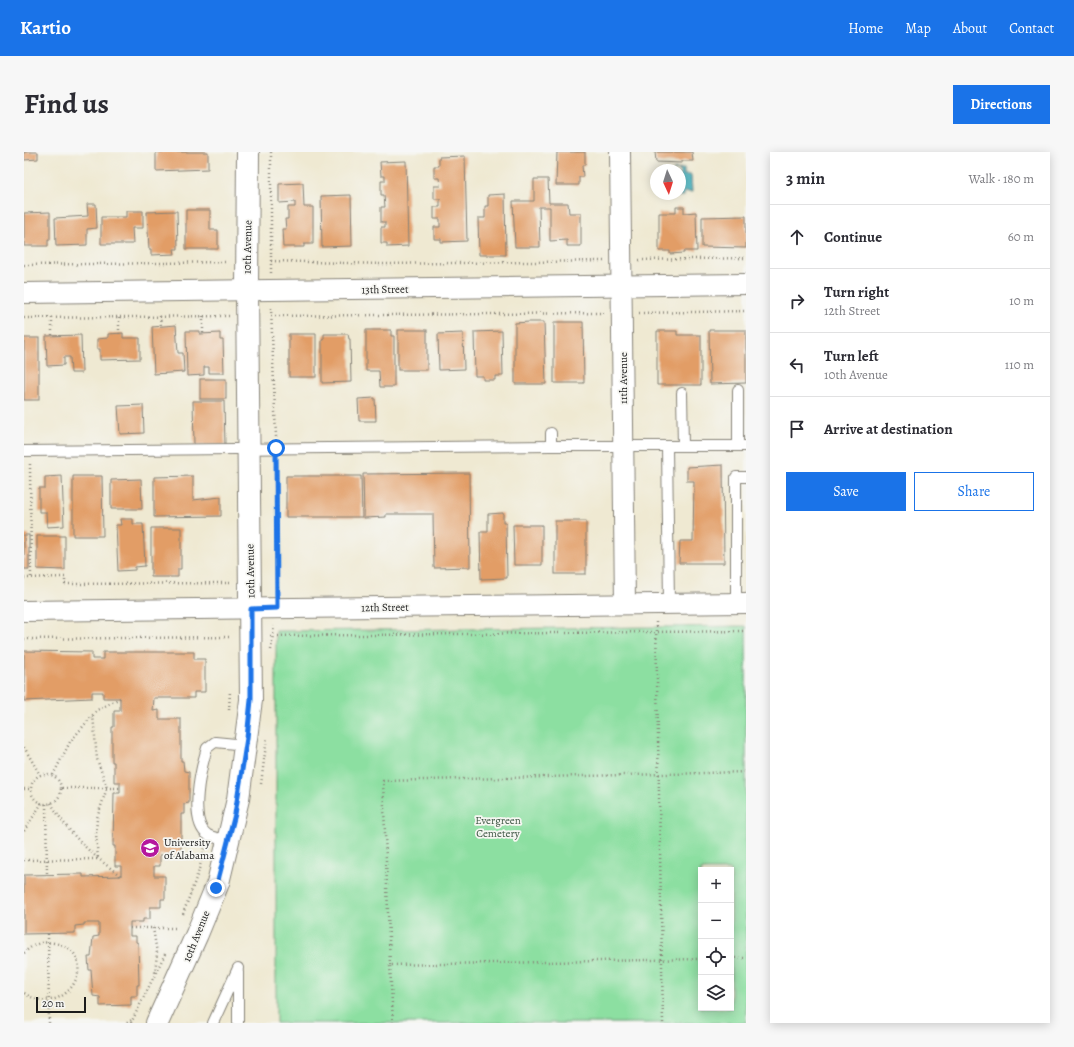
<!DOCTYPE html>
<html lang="en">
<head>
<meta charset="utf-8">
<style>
	:root { --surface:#fff; --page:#f7f7f7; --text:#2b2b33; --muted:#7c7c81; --line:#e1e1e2; --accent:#1a73e8 }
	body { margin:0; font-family:Alegreya,serif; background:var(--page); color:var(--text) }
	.controls { position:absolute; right:12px; bottom:12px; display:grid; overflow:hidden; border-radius:0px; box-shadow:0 2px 10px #0003 }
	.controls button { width:36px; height:36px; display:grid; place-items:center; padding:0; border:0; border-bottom:1px solid var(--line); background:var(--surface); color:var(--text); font:20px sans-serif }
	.compass { position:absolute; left:626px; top:12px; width:36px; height:36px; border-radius:50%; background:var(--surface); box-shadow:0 2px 10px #0003; rotate:176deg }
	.scale { position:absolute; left:12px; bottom:10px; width:50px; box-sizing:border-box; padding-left:4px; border:2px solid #1c1c1c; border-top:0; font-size:11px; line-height:14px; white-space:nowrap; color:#1c1c1c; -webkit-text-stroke:3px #f6f6f2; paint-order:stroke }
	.stop { position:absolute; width:12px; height:12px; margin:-9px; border:3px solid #1a73e8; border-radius:50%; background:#fff }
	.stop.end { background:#1a73e8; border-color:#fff; box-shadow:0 1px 4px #0008 }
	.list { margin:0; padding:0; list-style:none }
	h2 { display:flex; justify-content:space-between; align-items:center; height:52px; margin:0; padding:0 16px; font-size:17px }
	h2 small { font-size:13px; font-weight:400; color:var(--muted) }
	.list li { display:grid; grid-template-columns:26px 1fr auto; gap:12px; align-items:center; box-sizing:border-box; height:64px; padding:0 16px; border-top:1px solid var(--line) }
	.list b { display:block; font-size:15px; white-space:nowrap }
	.list p { margin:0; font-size:13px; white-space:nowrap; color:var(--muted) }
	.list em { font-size:13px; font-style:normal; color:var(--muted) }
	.actions { display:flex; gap:8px; padding:12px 16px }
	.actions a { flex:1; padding:9px 0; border:1px solid var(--accent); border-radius:0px; text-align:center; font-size:14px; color:var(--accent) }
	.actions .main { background:var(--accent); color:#fff }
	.icon { flex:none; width:22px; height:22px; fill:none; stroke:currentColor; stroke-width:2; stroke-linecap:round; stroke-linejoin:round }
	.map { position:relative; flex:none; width:722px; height:871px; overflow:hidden; border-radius:0px }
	header { display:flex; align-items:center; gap:24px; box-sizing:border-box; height:56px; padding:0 20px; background:var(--accent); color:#fff }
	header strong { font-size:19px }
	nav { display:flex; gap:22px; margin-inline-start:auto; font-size:14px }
	.intro { display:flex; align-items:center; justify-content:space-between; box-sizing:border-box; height:96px; padding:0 24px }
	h1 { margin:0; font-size:28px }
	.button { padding:10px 18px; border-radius:0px; background:var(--accent); color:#fff; font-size:14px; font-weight:700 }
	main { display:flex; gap:24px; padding:0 24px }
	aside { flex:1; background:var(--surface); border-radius:0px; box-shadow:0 2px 10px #0003 }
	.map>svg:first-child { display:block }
	.green { fill:#8cdfa1; stroke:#547e5e; fill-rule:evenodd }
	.water { fill:#42b1bd; stroke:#2f666c }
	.building { fill:#e29d66 }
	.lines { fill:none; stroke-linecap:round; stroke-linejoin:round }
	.service-casing { stroke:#868277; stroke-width:12 }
	.minor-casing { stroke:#868277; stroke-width:22 }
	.secondary-casing { stroke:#868277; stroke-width:24 }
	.path { stroke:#868277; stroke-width:2.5; stroke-dasharray:1 3; stroke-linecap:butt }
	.service { stroke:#fff; stroke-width:10 }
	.minor { stroke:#fff; stroke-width:20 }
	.secondary { stroke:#fff; stroke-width:22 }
	.route { stroke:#1a73e8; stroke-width:5 }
	.labels { text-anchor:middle; stroke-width:3.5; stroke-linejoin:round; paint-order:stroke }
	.street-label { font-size:11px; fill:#1c1c1c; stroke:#f6f6f2 }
	.park-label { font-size:11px; fill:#3e5644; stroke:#f6f6f2 }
	.poi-label { font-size:11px; fill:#1c1c1c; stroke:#f6f6f2; text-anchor:start }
</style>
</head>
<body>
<header>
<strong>Kartio</strong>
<nav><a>Home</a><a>Map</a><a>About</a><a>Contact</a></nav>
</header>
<div class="intro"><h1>Find us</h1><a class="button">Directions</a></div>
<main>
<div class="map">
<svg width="722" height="871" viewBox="0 0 722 871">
	<rect width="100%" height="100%" fill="#f6f6f2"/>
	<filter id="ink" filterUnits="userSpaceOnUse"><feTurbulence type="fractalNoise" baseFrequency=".025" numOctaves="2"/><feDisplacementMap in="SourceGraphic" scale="8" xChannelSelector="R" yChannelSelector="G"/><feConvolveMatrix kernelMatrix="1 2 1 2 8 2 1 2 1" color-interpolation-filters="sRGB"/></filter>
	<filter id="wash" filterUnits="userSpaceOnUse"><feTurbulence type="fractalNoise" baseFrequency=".012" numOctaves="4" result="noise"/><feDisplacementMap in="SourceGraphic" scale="16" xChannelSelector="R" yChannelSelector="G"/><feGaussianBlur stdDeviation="0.9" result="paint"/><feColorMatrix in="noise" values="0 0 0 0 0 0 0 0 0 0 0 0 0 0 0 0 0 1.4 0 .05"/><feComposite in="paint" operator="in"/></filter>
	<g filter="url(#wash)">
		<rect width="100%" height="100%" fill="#efe9d2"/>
		<path class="green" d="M722,474V871H252V479ZM677,718H707V856H677Z"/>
		<path class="water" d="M660,17V23H667L668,40H660V44H650V42H656V18H649Z"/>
		<g id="blocks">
			<g class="building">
				<path d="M0,0H14V7L0,8Z"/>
				<path d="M132,0H184V17L132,19Z"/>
				<path d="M533,0H561V13H558L559,25H555V33H532Z"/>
				<path d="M631,0H668L669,9H658V11L632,10Z"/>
				<path d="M441,4L443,89L417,90V87H410V75H416V67H410V55H416V47H410V34H416L415,26H410V14H415V5Z"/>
				<path d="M382,9L384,94L363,95V91H357V75H361V70H357V55H361L360,43H357V29H361V24H357L356,10Z"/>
				<path d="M510,27H524L525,51H544L545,61H557V94H543V88L526,89V55H515L516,95H491L489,49H510Z"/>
				<path d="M279,31L280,55H289V92H280V95H259L258,77H262L261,67H264V55H271V50L255,51V32Z"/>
				<path d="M481,42L482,103H455L454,66H461V54H464V43Z"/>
				<path d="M327,43L328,94L298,95L297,44Z"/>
				<path d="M63,52H72L73,76L63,77V93L32,94L31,66L64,64Z"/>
				<path d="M652,55H660V61L672,60L673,99H660V101L646,102V99H635V61H652Z"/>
				<path d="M162,58H186V78H194V97H162Z"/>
				<path d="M102,59H119V76H108L109,92H77V65H102Z"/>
				<path d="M153,59L154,97H150L151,102L127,103V97H125L123,60Z"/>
				<path d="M26,60V88H24V94H0V61Z"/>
				<path d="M722,64V96L678,95V65Z"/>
				<path d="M505,170H520L522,232H491V171Z"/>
				<path d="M530,170H559L560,231H530Z"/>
				<path d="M152,173L154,201H159L160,220L130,222L128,175Z"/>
				<path d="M342,178H367V184H370V235H356L355,219H342Z"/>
				<rect x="374" y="178" width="29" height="40"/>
				<path d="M685,178H722V231L686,232Z"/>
				<path d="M162,179H176V182L196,181V188H199L200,221H185V215H180V223L163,224Z"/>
				<path d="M478,179L479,224H471V228H459V224H451L450,180Z"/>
				<path d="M633,179H653V183H677V233H633Z"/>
				<path d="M99,181V186H116V207L76,208V197H73V187L84,186V182Z"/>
				<path d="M439,181L440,217L415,218L414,182Z"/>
				<rect x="265" y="182" width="27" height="43"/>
				<path d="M300,182H324L325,187H326L327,230L298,231V188L300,187Z"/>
				<path d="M57,183L58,221H47L46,205H40V213L23,214L22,184Z"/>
				<rect x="0" y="186" width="15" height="62"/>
				<rect x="176" y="227" width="26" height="20"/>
				<path d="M351,246L352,269H335L334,247Z"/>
				<path d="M169,249H200L201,293H170Z"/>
				<path d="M119,253L120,281L96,282L94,254Z"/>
				<path d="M699,313L700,411H655L656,389H669L670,329H663V315Z"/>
				<path d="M445,321L446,415L410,416L409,362H362V365L340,366L339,322Z"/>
				<path d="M38,324L40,374L23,375L22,360H15V336H21V325Z"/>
				<path d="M49,324H78L79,384H49Z"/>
				<path d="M169,324V348L197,345V364L130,365V325Z"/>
				<path d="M262,324H337L338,365H262Z"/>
				<path d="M117,327L118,357H87V328Z"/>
				<path d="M479,361V371H482L483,426L457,427L456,380H464V362Z"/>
				<path d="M96,367H109V372H119L121,414L111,415V418L94,419L92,373H97Z"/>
				<rect x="531" y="369" width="31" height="53"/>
				<path d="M489,373H518V413H490Z"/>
				<path d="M127,376H157V417H154V425H127Z"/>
				<rect x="0" y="383" width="5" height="34"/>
				<path d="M13,384H41V418L13,417Z"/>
				<path d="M0,499L68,500V507H79V500H170V507H181V540H170V546H130L129,559L135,558V567H157V609H159L160,619L165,620V651L160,652V662H157V703H136V714H130V724H141V747H137V755H126V767H119V770H106V784H112V790L114,791L115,833H113V844H107V853L76,854V845L69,844L67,818H65L64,805H67L69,785L75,784V771H60V773L51,774V781L0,782V723L59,722V725L97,724V714H91V694H89L90,641H96V630H90V610H88V575H90V559H96V546H79V540H68V546L0,549Z"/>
			</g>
		</g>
	</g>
	<g filter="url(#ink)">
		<use href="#blocks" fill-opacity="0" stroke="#868277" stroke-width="1"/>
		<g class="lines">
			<g class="service-casing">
				<g id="service">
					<path d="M658,241L659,294"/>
					<path d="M527,294V281"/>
					<path d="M643,294L645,452"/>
					<path d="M714,294V238"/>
					<path d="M0,299L527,294H722"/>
					<path d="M712,451V325H722"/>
					<path d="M205,689C199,687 189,686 184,683C164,670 177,616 183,596L191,590L222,593"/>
					<path d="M189,871L214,816"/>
					<path d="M214,871V820"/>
				</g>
			</g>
			<g class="minor-casing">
				<g id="minor">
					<path d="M596,0L601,452"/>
					<path d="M0,141L722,132"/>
					<path d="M0,459L722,451"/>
				</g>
			</g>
			<g class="secondary-casing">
				<path id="secondary" d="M133,871L173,782L194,731L214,647L227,548L223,138L224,0"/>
			</g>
			<g class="path">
				<path d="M247,0V121"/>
				<path d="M615,108L722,106"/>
				<path d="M247,109L359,112L580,109"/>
				<path d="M0,113L204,110"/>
				<path d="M247,156L252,285"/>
				<path d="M615,161L722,159"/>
				<path d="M136,164L137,174"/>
				<path d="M247,164L580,161"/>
				<path d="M95,165V182"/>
				<path d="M0,166L206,164"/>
				<path d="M28,166V184"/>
				<path d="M179,181V164"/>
				<path d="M252,310L253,439"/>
				<path d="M6,312L7,425"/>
				<path d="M0,426L41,425V432L207,431"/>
				<path d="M632,470L639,871"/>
				<path d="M246,484L722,479"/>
				<path d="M0,487L207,485"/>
				<path d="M247,498L250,474"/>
				<path d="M205,558L206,539"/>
				<path d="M0,595L16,623"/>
				<circle cx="22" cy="637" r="15"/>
				<path d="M29,623L46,590L73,558L96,546"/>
				<path d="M237,632L243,585"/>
				<path d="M38,636H96"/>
				<path d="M0,637H7"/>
				<path d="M27,651C46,684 67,702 97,724"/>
				<path d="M22,652L23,722"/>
				<path d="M0,679L18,651"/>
				<path d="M0,708L74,707L72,682L73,666L83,636L73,607L69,563"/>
				<path d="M159,762L174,721L181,695"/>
				<path d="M106,776H153"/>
				<path d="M129,776L133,801L131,821"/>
				<path d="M24,782L25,871"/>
				<path d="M0,801C9,792 18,789 30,791C80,799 45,871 0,841"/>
				<path d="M707,806H722"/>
				<path d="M366,813L359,629L722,620"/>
				<path d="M103,871L109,867"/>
				<path d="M107,871L142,800"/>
				<path d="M369,871L366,813L677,807"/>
			</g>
			<use href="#service" class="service"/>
			<use href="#minor" class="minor"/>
			<use href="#secondary" class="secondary"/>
		</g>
	</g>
	<g class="lines" filter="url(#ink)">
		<path class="route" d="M192,736L211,662L223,586L227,548V457L253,456L252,296"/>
	</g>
	<defs>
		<g id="university-disc" transform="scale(1)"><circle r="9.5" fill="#b5179e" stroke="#f6f6f2"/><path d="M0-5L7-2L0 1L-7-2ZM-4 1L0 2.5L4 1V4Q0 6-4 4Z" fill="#fff"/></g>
	</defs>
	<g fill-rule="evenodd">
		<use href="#university-disc" x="126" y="696"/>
	</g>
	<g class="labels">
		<g class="street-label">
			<text transform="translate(223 95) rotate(-89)" y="4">10th Avenue</text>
			<text transform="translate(361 137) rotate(-1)" y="4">13th Street</text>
			<text transform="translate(599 226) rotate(-90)" y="4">11th Avenue</text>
			<text transform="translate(226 419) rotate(-91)" y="4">10th Avenue</text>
			<text transform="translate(361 455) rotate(-1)" y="4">12th Street</text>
			<text transform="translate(172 784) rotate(-68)" y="4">10th Avenue</text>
		</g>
		<g class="park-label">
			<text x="474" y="672">Evergreen<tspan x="474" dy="13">Cemetery</tspan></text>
		</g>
		<g class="poi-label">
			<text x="140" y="694">University<tspan x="140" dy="13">of Alabama</tspan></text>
		</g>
	</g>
</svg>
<div class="controls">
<button>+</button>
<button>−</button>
<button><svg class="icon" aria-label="locate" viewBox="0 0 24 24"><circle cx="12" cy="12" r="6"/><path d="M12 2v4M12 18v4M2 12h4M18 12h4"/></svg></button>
<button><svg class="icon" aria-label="layers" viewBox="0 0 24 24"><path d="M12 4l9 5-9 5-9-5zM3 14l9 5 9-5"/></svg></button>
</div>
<svg class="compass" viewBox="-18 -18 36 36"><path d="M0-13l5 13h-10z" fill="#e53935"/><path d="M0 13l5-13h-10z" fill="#7c7c81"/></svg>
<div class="scale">20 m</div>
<div class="stop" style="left:252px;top:296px"></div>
<div class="stop end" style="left:192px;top:736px"></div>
</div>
<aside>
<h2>3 min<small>Walk · 180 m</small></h2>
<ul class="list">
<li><svg class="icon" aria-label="ahead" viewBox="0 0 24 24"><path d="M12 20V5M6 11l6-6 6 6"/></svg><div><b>Continue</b></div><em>60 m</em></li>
<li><svg class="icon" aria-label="right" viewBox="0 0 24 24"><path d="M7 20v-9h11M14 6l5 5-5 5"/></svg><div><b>Turn right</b><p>12th Street</p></div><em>10 m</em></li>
<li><svg class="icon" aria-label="left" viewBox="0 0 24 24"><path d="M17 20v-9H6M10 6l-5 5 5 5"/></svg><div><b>Turn left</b><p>10th Avenue</p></div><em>110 m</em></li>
<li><svg class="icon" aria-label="arrive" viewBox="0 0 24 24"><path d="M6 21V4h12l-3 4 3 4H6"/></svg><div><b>Arrive at destination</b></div></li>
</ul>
<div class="actions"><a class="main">Save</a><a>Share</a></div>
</aside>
</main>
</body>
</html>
